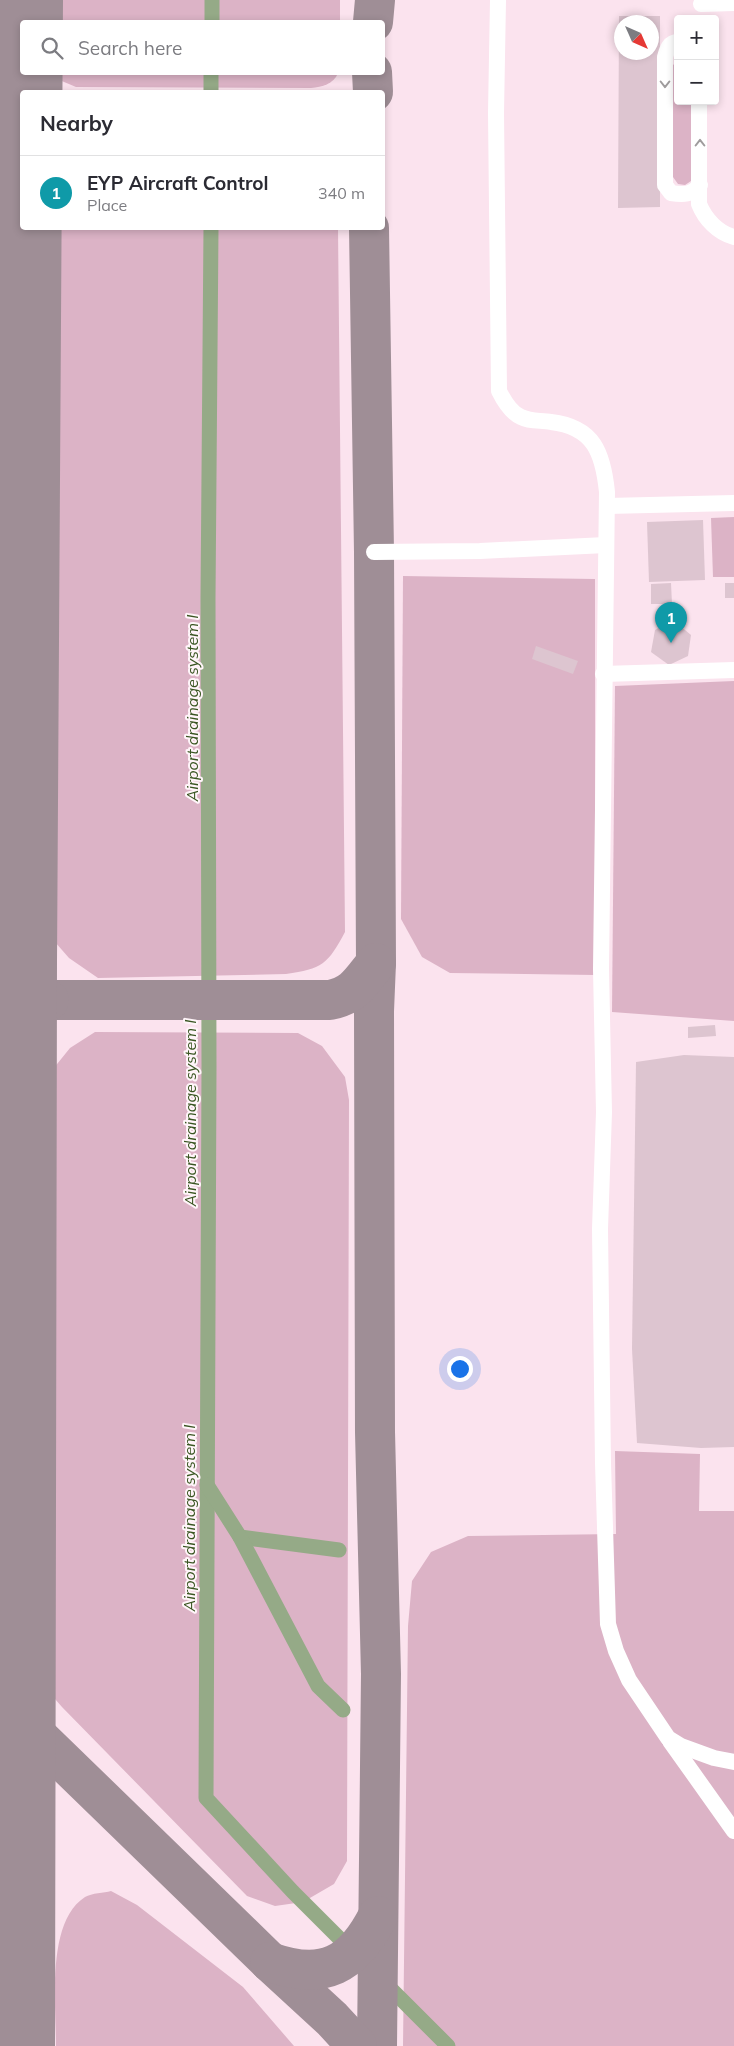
<!DOCTYPE html>
<html lang="en">
<head>
<meta charset="utf-8">
<style>
	:root { --surface:#fff; --page:#f2f2f3; --text:#2b2b33; --muted:#7c7c81; --line:#e1e1e2; --accent:#d93025 }
	body { margin:0; font-family:Mulish,sans-serif; background:var(--page); color:var(--text) }
	.controls { position:absolute; right:15px; top:15px; display:grid; overflow:hidden; border-radius:5px; box-shadow:0 2px 8px #0003 }
	.controls button { width:45px; height:45px; display:grid; place-items:center; padding:0; border:0; border-bottom:1px solid var(--line); background:var(--surface); color:var(--text); font:25px sans-serif }
	.compass { position:absolute; left:614px; top:15px; width:45px; height:45px; border-radius:50%; background:var(--surface); box-shadow:0 2px 8px #0003; rotate:135deg }
	.you { position:absolute; left:459px; top:1368px; width:18px; height:18px; margin:-12px; border:4px solid #fff; border-radius:50%; background:#1a73e8; box-shadow:0 0 0 8px #1a73e833 }
	.badge { display:grid; place-items:center; width:32px; height:32px; border-radius:50%; background:var(--accent); color:#fff; font-size:16px; font-weight:700 }
	.pin { position:absolute; translate:-50% -41px; filter:drop-shadow(0 1px 2px #0008) }
	.pin::after { content:''; position:absolute; top:26px; width:18px; height:15px; background:inherit; clip-path:polygon(0 0,100% 0,50% 100%) }
	.list { margin:0; padding:0; list-style:none }
	h2 { display:flex; justify-content:space-between; align-items:center; height:65px; margin:0; padding:0 20px; font-size:21px }
	h2 small { font-size:16px; font-weight:400; color:var(--muted) }
	.list li { display:grid; grid-template-columns:32px 1fr auto; gap:15px; align-items:center; box-sizing:border-box; height:75px; padding:0 20px; border-top:1px solid var(--line) }
	.list b { display:block; font-size:19px; white-space:nowrap }
	.list p { margin:0; font-size:16px; white-space:nowrap; color:var(--muted) }
	.list em { font-size:16px; font-style:normal; color:var(--muted) }
	.icon { flex:none; width:28px; height:28px; fill:none; stroke:currentColor; stroke-width:2; stroke-linecap:round; stroke-linejoin:round }
	.map { position:relative; flex:none; width:734px; height:2046px; overflow:hidden }
	.search { position:absolute; background:var(--surface); box-shadow:0 2px 8px #0003; left:20px; top:20px; width:365px; height:55px; display:flex; align-items:center; gap:12px; box-sizing:border-box; padding:0 18px; border-radius:5px; color:var(--muted); font-size:19px }
	.panel { position:absolute; background:var(--surface); box-shadow:0 2px 8px #0003; left:20px; top:90px; width:365px; height:140px; border-radius:5px }
	.map>svg:first-child { display:block }
	.green { fill:#dcb3c6 }
	.lines { fill:none; stroke-linecap:round; stroke-linejoin:round }
	.canal { stroke:#95aa87; stroke-width:15 }
	.taxiway { stroke:#9f8e96; stroke-width:40 }
	.runway { stroke:#9f8e96; stroke-width:100 }
	.building { fill:#ddc5d0; fill-rule:evenodd }
	.minor { stroke:#fff; stroke-width:16 }
	.oneway { stroke:#9f9c9d }
	.labels { text-anchor:middle; stroke-width:4; stroke-linejoin:round; paint-order:stroke }
	.water-label { font-size:16px; font-style:italic; fill:#395521; stroke:#fff5f9 }
</style>
</head>
<body>
<div class="map">
<svg width="734" height="2046" viewBox="0 0 734 2046">
	<rect width="100%" height="100%" fill="#fbe3ee"/>
	<g class="green">
		<rect x="47" y="0" width="293" height="22"/>
		<path d="M678,61V101H695L694,179L685,185L678,184L673,177V65Z"/>
		<path d="M53,73H338C334,84 322,87 311,88L76,87L57,79Z"/>
		<path d="M47,228H338L345,932C328,964 322,969 286,974L98,978L69,958L55,942L44,916L50,434Z"/>
		<path d="M734,517V577H713L711,518Z"/>
		<path d="M403,576L595,579V975L450,973L422,957L401,919Z"/>
		<path d="M734,681V1021L612,1012L615,686Z"/>
		<path d="M95,1032L298,1033L322,1046L345,1077L349,1100L347,1861L334,1884L303,1902L275,1906L247,1896L62,1707L55,1699L51,1685L54,1546L47,1107L49,1074L70,1048Z"/>
		<path d="M615,1451L700,1454L699,1511H734V2046H403L408,1626L412,1581L431,1552L468,1536L616,1534Z"/>
		<path d="M111,1891L137,1905L243,1987L294,2046H56C56,2005 46,1922 85,1897C92,1893 104,1893 111,1891Z"/>
	</g>
	<g class="lines">
		<g class="canal">
			<path d="M212,22V0"/>
			<path d="M211,92V72"/>
			<path d="M211,228L208,598L209,1066L206,1798L293,1892L344,1943"/>
			<path d="M207,1485L240,1537L339,1550"/>
			<path d="M240,1537L318,1686L343,1710"/>
			<path d="M363,1962L373,1971"/>
			<path d="M386,1984L448,2046"/>
		</g>
		<g class="taxiway">
			<path d="M373,22L375,0"/>
			<path d="M372,72L373,92"/>
			<path d="M14,73L23,92"/>
			<path d="M13,158L16,147L22,134"/>
			<path d="M369,228L374,552L376,963L374,1011L375,1432L381,1674L377,2046"/>
			<path d="M7,961C17,980 28,994 49,1000H330C355,995 361,981 376,963"/>
			<path d="M7,1040C18,1017 26,1010 49,1000"/>
			<path d="M5,1694L23,1722L270,1962L332,2019L357,2046"/>
			<path d="M270,1962C324,1981 353,1965 378,1916"/>
		</g>
		<path class="runway" d="M5,2046L7,961L13,0"/>
	</g>
	<g class="building">
		<path d="M619,16H660V207L618,208ZM622,22H652V52H622Z"/>
		<path d="M703,520L705,580L649,582L647,522Z"/>
		<path d="M671,583L672,604H651V584Z"/>
		<rect x="725" y="583" width="9" height="15"/>
		<path d="M673,620L691,635L688,656L669,665L651,652L655,630Z"/>
		<path d="M536,646L578,661L573,674L532,659Z"/>
		<path d="M715,1025L716,1036L688,1038V1027Z"/>
		<path d="M684,1055L734,1057V1447L701,1448L637,1443L632,1349L636,1062Z"/>
	</g>
	<g class="lines">
		<g class="minor">
			<path d="M498,0L496,113L499,391C504,401 511,413 521,417C531,422 541,420 551,422C594,427 603,453 607,492L601,969L604,1112L600,1229L603,1463L608,1624L616,1651L629,1680L668,1738L681,1746L714,1758L734,1762"/>
			<path d="M701,4L734,3"/>
			<path d="M678,42C669,42 667,50 665,57V185L671,193C683,195 692,195 700,185"/>
			<path d="M699,101V204C705,219 718,233 734,237"/>
			<path d="M607,506L734,503"/>
			<path d="M374,552L480,551L606,545"/>
			<path d="M603,674L734,670"/>
			<path d="M670,1741L734,1831"/>
		</g>
	</g>
	<defs><path id="oneway-chevron" d="M-2-3.5L2.5 0L-2 3.5" fill="none" stroke-width="1.6" stroke-linecap="round" stroke-linejoin="round" transform="scale(1.25)"/></defs>
	<g class="oneway">
		<use href="#oneway-chevron" transform="translate(665 84) rotate(90)"/>
		<use href="#oneway-chevron" transform="translate(700 143) rotate(-90)"/>
	</g>
	<g class="labels">
		<g class="water-label">
			<text transform="translate(192 708) rotate(-90)" y="6">Airport drainage system I</text>
			<text transform="translate(190 1113) rotate(-90)" y="6">Airport drainage system I</text>
			<text transform="translate(189 1518) rotate(-90)" y="6">Airport drainage system I</text>
		</g>
	</g>
</svg>
<div class="controls">
<button>+</button>
<button>−</button>
</div>
<svg class="compass" viewBox="-18 -18 36 36"><path d="M0-13l5 13h-10z" fill="#e53935"/><path d="M0 13l5-13h-10z" fill="#7c7c81"/></svg>
<div class="you"></div>
<div class="pin badge" style="left:671px;top:643px;background:#0f9aa8">1</div>
<div class="search"><svg class="icon" aria-label="search" viewBox="0 0 24 24"><circle cx="10" cy="10" r="6"/><path d="M15 15l6 6"/></svg>Search here</div>
<section class="panel">
<h2>Nearby<small></small></h2>
<ul class="list">
<li><span class="badge" style="background:#0f9aa8">1</span><div><b>EYP Aircraft Control</b><p>Place</p></div><em>340 m</em></li>
</ul>
</section>
</div>
</body>
</html>
